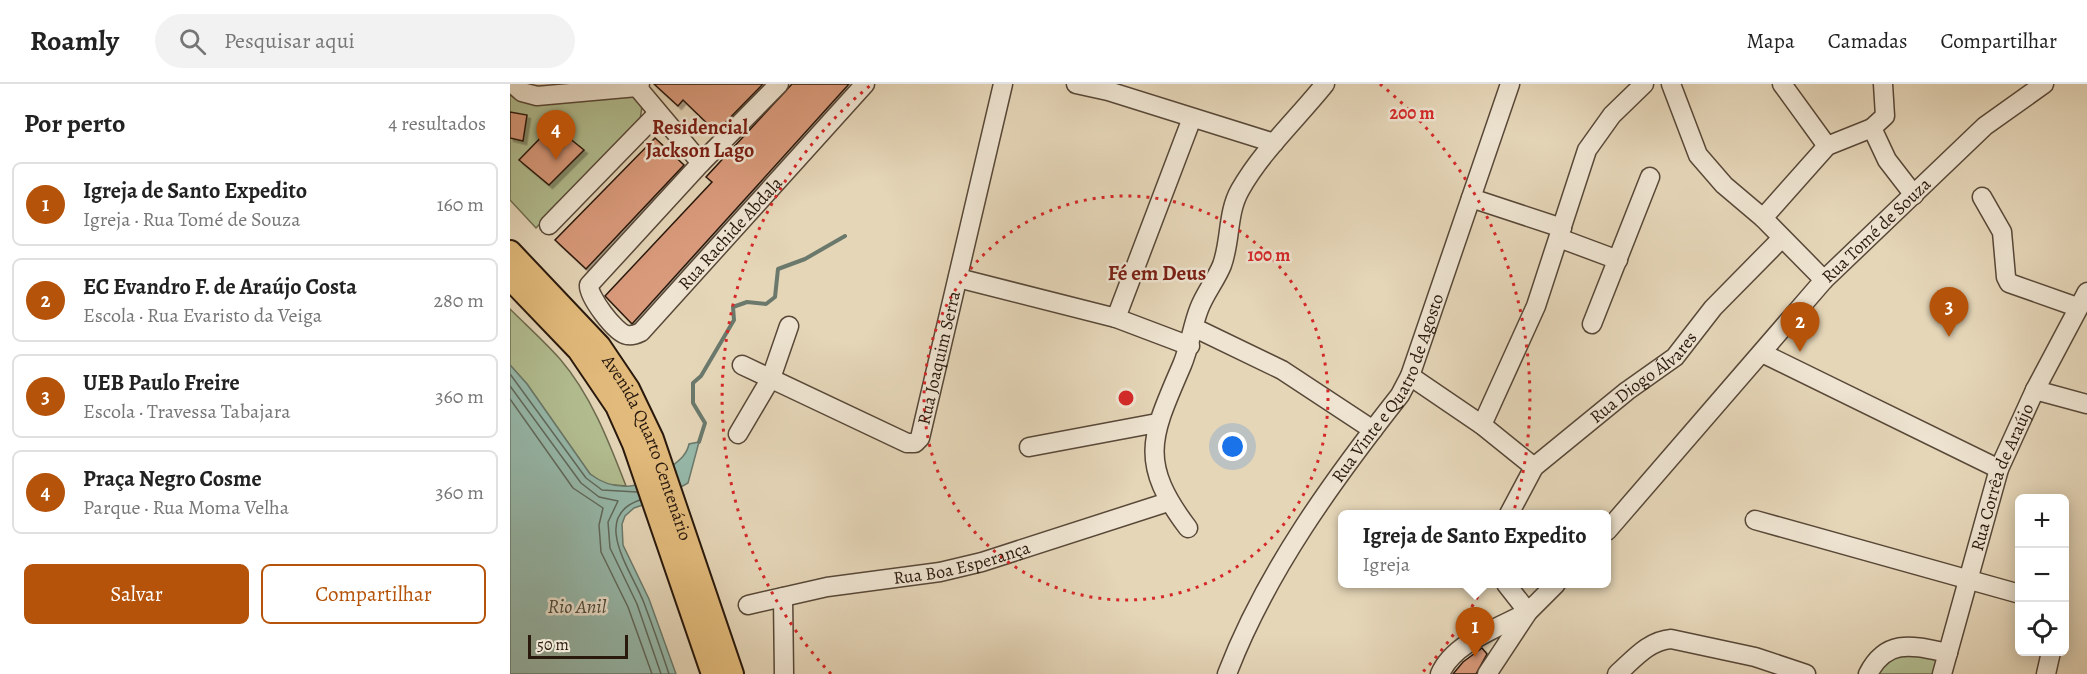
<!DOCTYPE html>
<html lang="pt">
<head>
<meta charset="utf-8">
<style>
	:root { --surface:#fff; --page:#f2f2f2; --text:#222; --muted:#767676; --line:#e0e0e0; --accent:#b45309 }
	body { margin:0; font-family:Alegreya,serif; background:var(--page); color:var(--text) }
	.controls { position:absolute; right:18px; bottom:18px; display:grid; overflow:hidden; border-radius:9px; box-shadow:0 3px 15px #0003 }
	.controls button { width:54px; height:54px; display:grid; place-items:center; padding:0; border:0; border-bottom:2px solid var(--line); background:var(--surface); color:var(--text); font:30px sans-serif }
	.scale { position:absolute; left:18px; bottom:15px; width:100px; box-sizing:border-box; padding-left:6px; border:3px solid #29190d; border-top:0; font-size:16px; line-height:21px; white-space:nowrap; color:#29190d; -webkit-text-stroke:4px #eee4d1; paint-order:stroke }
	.you { position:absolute; left:723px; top:363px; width:21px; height:21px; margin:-15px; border:4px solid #fff; border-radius:50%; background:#1a73e8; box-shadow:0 0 0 9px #1a73e833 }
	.badge { display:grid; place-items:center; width:39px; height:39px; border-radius:50%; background:var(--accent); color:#fff; font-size:20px; font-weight:700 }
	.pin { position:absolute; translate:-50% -50px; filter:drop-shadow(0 2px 3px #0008) }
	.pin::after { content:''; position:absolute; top:32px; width:21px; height:18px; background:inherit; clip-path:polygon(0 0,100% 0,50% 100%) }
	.popup { position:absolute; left:828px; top:426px; width:273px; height:78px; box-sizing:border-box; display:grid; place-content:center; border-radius:9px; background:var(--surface); filter:drop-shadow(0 2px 4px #0005); font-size:20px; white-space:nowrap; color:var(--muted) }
	.popup b { font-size:22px; color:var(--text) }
	.popup::after { content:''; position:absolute; left:50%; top:100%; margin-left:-12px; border:12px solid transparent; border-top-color:var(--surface) }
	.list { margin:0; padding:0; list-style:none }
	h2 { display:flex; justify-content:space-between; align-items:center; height:78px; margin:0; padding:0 24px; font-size:26px }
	h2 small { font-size:20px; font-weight:400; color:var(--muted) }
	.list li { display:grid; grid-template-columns:39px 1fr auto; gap:18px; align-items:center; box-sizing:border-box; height:84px; margin:0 12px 12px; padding:0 12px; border:2px solid var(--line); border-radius:9px }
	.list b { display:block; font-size:22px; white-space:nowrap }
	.list p { margin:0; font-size:20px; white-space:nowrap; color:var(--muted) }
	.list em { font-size:20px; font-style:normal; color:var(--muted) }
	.actions { display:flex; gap:12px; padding:18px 24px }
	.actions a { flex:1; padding:14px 0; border:2px solid var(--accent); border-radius:9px; text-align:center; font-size:21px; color:var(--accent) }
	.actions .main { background:var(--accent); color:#fff }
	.icon { flex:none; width:33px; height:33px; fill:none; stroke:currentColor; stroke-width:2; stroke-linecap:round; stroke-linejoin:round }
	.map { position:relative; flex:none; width:1577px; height:590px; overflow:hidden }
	header { display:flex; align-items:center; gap:36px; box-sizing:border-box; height:84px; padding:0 30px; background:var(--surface); border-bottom:2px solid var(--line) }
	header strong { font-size:28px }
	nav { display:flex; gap:33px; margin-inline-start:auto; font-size:21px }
	.search { width:420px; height:54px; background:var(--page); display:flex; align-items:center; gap:15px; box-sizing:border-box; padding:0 21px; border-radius:33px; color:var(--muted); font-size:22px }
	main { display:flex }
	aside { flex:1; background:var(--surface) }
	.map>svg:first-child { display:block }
	.green { fill:#b2be91; stroke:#6e6c4f; stroke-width:1.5 }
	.water { fill:#96b9ab; stroke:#6a796c; stroke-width:1.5 }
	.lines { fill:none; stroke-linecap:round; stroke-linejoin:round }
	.shore { stroke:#60695c; stroke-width:1.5 }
	.stream { stroke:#6a796c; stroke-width:4 }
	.building { fill:#da9b7c; stroke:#29190d; stroke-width:1.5; filter:url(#shadow) }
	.minor-casing { stroke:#584838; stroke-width:21 }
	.major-casing { stroke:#29190d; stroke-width:26 }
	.minor { stroke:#eee4d1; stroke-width:18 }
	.major { stroke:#e2bb7c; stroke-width:22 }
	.ring { fill:none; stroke:#d62828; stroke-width:3; stroke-dasharray:3 6 }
	.labels { text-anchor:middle; stroke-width:5; stroke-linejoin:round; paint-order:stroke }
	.street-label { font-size:18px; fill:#29190d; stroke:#eee4d1 }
	.neighbourhood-label { font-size:20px; font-weight:bold; fill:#7a1f14; stroke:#eee4d1 }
	.water-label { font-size:20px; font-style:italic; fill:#4a493c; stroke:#eee4d1 }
	.quarter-label { font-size:21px; font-weight:bold; fill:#7a1f14; stroke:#eee4d1 }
	.centre { fill:#d62828; stroke:#eee4d1; stroke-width:3 }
	.ring-label { font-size:18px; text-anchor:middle; font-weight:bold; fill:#d62828; stroke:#eee4d1; stroke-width:5; stroke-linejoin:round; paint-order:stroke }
</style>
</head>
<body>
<header>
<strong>Roamly</strong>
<div class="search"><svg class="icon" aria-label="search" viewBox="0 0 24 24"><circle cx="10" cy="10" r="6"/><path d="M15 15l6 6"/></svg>Pesquisar aqui</div>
<nav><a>Mapa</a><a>Camadas</a><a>Compartilhar</a></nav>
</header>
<main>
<aside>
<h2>Por perto<small>4 resultados</small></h2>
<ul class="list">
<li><span class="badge">1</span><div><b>Igreja de Santo Expedito</b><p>Igreja · Rua Tomé de Souza</p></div><em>160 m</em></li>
<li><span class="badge">2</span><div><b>EC Evandro F. de Araújo Costa</b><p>Escola · Rua Evaristo da Veiga</p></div><em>280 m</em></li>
<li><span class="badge">3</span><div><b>UEB Paulo Freire</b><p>Escola · Travessa Tabajara</p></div><em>360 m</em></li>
<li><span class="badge">4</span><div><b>Praça Negro Cosme</b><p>Parque · Rua Moma Velha</p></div><em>360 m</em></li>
</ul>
<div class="actions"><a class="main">Salvar</a><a>Compartilhar</a></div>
</aside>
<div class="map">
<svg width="1577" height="590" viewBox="0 0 1577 590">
	<defs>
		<filter id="shadow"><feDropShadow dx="3.5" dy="3.5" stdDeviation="0" flood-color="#0004"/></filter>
	</defs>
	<rect width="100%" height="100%" fill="#e5d6b8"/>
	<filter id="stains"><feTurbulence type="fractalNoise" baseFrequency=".00333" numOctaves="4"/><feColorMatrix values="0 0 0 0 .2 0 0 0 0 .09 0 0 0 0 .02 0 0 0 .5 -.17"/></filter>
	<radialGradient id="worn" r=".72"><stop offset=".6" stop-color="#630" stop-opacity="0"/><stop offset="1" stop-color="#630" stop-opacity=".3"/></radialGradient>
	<g class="green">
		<path d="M0,10L10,17L22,20L122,10L132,22L130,36L26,144L0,116Z"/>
		<path d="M0,225C16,241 34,257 50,275C81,311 99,358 116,402L94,400L80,390L17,300L0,281Z"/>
		<path d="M1387,567L1428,572L1423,590H1363Z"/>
	</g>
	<path class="water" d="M0,281L17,300L80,390C108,411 137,403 162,382C170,376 177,370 179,360L189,358L178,399L150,415L124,424L115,432L112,440L113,461L139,515L166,590H0Z"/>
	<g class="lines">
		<g class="shore">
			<path d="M0,290L76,394L92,406L127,408"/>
			<path d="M0,302L71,399L89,413L108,417L98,438L100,464L127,520L151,590"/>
			<path d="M0,315L63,404L93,424L89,441L91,468L118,523L142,590"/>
			<path d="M130,416C79,433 123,489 134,519C143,543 151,566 159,590"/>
		</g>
		<path class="stream" d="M189,358L195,339L183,319V299L191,292L224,236L223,223L237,218L256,220L265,213L268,185L295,175L335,152"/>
	</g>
	<g class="building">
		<path d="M144,0H253L206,48L173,16L168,22Z"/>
		<path d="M282,0H339L122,240L95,212L202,98L196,93Z"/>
		<path d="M0,28L17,31L13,57L0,54Z"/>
		<path d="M43,41L74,66L39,101L9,76Z"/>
		<path d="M145,54L174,81L76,185L45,156Z"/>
		<path d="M972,564L977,570L966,590H943L953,578Z"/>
	</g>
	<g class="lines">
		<g class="minor-casing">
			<g id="minor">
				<path d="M3,0L12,8L27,12L127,3L130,0"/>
				<path id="s1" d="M269,0L191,79L79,201C78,212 105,249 117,251C122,252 127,250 131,248L355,0"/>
				<path d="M566,0L598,7L764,59"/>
				<path d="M1161,0L1188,71L1214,101L1253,134L1314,196"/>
				<path d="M1272,0L1317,62"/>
				<path d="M1373,0L1375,32L1362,44L1377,76L1404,111"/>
				<path d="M127,3L191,79"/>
				<path d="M1472,113L1492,148L1496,193L1499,199L1567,223"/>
				<path d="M961,114L1052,144"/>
				<path d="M1253,134L1317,62L1362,44"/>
				<path d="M39,141L148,29"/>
				<path d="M1049,154L1108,176"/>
				<path d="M448,194L606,234L680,262"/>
				<path d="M606,234L682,34"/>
				<path d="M1082,240L1140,93"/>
				<path d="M685,244L772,286L863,346"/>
				<path d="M1252,269L1489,385"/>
				<path id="s2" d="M232,281L397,359H405L410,354L493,0"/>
				<path d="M900,292L972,341L1024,383"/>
				<path d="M1525,306L1577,320"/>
				<path d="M972,341L1026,222L1077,66L1102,31L1134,0"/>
				<path d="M228,350L261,294L279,242"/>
				<path d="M519,363L647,339"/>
				<path id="s3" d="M999,430L1024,383L1117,307L1165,273L1203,224L1271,155"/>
				<path d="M1245,436L1510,510"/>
				<path d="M678,444C627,377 642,351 672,281C680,262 682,243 689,225C695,209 706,196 712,181C721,156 717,129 730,106C752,67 787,35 815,0"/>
				<path id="s4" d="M1097,447L1314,196L1475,42L1534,0"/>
				<path d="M996,500L1018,528"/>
				<path d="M273,513L274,590"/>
				<path id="s5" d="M238,521L317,503L430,488L472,478L658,418"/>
				<path id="s6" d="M717,590C756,488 823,396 890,311L900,292L1000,0"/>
				<path d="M930,590C943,559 988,544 1016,529"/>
				<path d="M977,590L1018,528L1046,500"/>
				<path d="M1107,590C1124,575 1138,557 1161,555L1245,573L1296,590"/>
				<path d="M1358,590C1377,553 1404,562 1438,569"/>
				<path id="s7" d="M1432,590L1489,385L1525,306L1577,208"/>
				<path d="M1536,590L1541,568"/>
			</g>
		</g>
		<g class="major-casing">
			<g id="major">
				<path id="s8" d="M0,168L89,262L118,305L142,355L222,590"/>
				<path d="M0,194L69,266L107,322L124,360L203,590"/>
			</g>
		</g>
		<use href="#minor" class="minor"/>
		<use href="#major" class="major"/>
	</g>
	<g class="ring">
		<circle cx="616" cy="314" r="202"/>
		<path d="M321 590A404 404 0 0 1 362 0M870 0A404 404 0 0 1 911 590"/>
	</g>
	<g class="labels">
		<g class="street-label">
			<text dy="6" stroke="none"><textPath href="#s4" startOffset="404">Rua Tomé de Souza</textPath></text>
			<text dy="6" stroke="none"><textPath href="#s1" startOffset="489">Rua Rachide Abdala</textPath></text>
			<text dy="6" stroke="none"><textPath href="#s2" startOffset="280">Rua Joaquim Serra</textPath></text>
			<text dy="6" stroke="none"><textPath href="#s3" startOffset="195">Rua Diogo Álvares</textPath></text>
			<text dy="6" stroke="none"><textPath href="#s6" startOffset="330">Rua Vinte e Quatro de Agosto</textPath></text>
			<text dy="6" stroke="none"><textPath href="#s8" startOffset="243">Avenida Quarto Centenário</textPath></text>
			<text dy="6" stroke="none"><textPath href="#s7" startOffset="206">Rua Corrêa de Araújo</textPath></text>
			<text dy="6" stroke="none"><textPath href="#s5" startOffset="218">Rua Boa Esperança</textPath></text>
		</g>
		<g class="neighbourhood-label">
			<text x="190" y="50">Residencial<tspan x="190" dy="23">Jackson Lago</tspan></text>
		</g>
		<g class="water-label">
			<text x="67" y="529">Rio Anil</text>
		</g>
		<g class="quarter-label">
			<text x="647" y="196">Fé em Deus</text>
		</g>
	</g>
	<circle cx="616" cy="314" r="9" class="centre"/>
	<g class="ring-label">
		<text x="902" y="35">200 m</text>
		<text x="759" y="177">100 m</text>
	</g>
	<rect width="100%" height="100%" filter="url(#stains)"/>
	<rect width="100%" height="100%" fill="url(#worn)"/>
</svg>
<div class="controls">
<button>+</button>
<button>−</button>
<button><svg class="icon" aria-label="locate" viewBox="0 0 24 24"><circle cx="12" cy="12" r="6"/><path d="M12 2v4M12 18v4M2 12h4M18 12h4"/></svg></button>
</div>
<div class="scale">50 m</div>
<div class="you"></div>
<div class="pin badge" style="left:965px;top:573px">1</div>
<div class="popup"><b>Igreja de Santo Expedito</b>Igreja</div>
<div class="pin badge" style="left:1290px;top:268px">2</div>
<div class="pin badge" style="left:1439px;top:253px">3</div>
<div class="pin badge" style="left:46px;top:76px">4</div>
</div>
</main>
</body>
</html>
